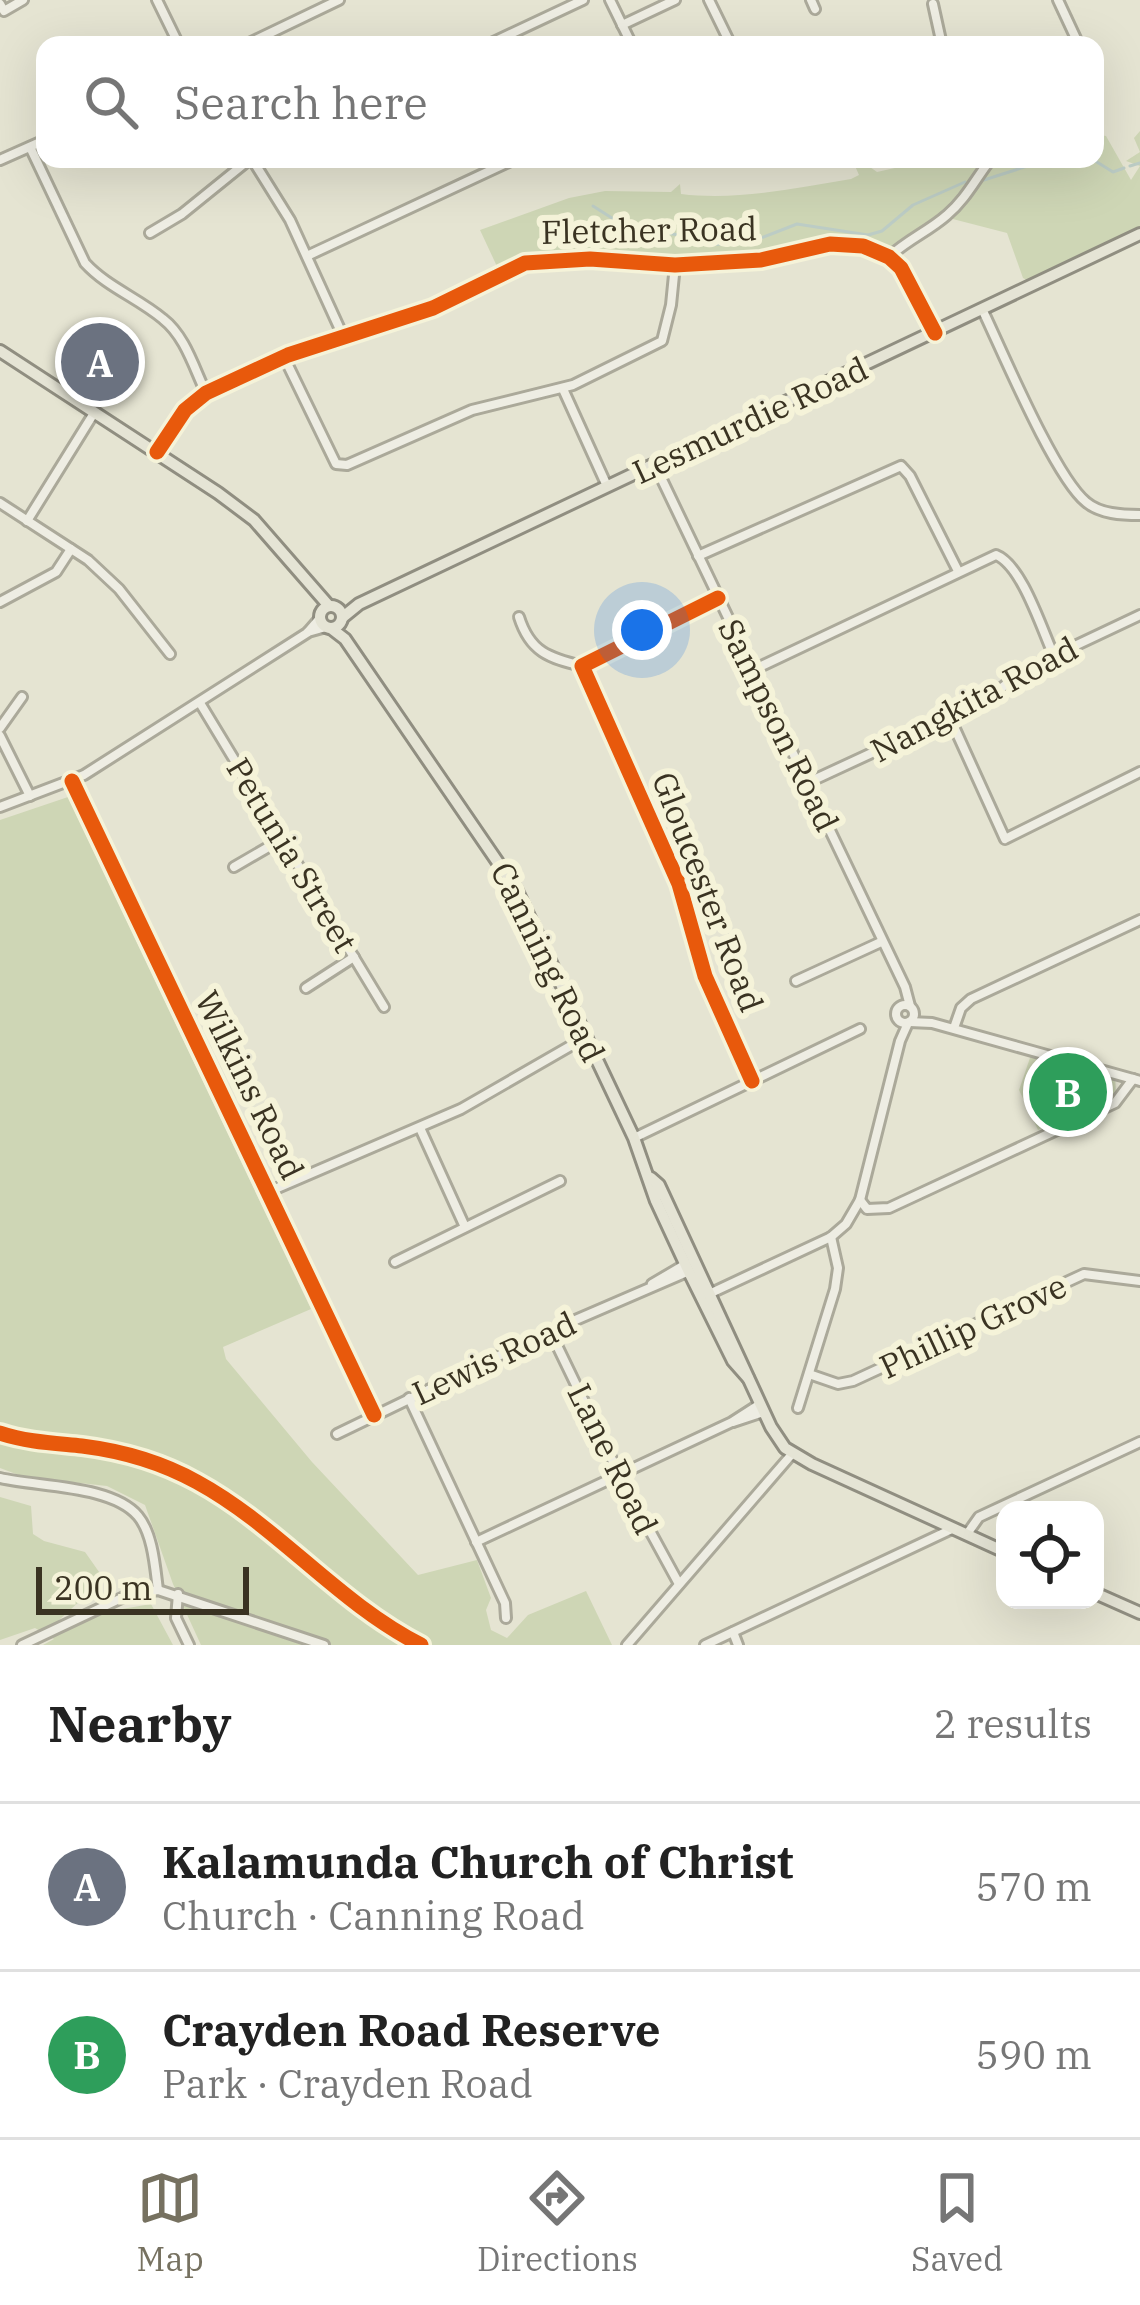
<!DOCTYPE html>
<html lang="en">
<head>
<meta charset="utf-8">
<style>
	:root { --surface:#fff; --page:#f2f2f2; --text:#222; --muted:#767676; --line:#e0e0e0; --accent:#767160 }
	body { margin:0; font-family:"IBM Plex Serif",serif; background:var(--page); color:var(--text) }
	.controls { position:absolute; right:36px; bottom:36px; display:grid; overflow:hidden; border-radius:24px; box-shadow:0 12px 48px #0002 }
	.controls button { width:108px; height:108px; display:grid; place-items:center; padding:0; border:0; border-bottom:3px solid var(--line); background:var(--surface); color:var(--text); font:60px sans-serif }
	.scale { position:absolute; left:36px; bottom:30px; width:213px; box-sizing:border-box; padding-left:12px; border:6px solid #3a3322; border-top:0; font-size:33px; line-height:42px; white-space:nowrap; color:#3a3322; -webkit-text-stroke:9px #f5f3d9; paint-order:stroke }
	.you { position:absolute; left:642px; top:630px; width:42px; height:42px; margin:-30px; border:9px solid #fff; border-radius:50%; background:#1a73e8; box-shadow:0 0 0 18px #1a73e833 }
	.badge { display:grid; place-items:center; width:78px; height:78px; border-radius:50%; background:var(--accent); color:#fff; font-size:39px; font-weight:700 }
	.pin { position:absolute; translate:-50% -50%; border:6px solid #fff; box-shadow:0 3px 12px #0006 }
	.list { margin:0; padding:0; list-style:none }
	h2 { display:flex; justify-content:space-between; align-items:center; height:156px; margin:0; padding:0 48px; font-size:51px }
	h2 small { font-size:39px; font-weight:400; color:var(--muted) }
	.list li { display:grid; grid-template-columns:78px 1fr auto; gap:36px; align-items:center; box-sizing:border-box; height:168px; padding:0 48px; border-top:3px solid var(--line) }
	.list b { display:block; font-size:45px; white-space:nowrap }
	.list p { margin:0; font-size:39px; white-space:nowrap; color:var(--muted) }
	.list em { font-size:39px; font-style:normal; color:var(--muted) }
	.icon { flex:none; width:66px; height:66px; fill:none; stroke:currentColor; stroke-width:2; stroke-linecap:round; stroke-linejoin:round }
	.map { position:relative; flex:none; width:1140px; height:1645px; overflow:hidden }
	.search { position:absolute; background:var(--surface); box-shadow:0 12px 48px #0002; left:36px; right:36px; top:36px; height:132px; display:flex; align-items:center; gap:30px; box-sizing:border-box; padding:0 42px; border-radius:24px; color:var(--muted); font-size:45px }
	.sheet { height:492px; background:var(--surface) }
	nav { display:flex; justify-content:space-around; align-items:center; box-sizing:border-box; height:168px; border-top:3px solid var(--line); background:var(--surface); font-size:33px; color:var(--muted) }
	nav a { display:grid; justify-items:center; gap:6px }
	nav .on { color:var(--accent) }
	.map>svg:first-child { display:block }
	.green { fill:#ced6b5 }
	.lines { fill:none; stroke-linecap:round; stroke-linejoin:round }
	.stream { stroke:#bcccc5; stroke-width:3 }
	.minor-casing { stroke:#aba99a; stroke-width:14 }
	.major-casing { stroke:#908e81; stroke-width:16 }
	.minor { stroke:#eeede3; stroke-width:8 }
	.major { stroke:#e5e4d5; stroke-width:10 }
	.cycleway-casing { stroke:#f5f3d9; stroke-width:22 }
	.cycleway { stroke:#e8590c; stroke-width:15 }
	.labels { text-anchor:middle; stroke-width:12; stroke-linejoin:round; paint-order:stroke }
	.street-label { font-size:33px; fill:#3a3322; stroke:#f5f3d9 }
</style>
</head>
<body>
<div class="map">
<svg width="1140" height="1645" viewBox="0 0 1140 1645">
	<rect width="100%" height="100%" fill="#e5e4d2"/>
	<g class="green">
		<path d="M1140,131V234L1032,283L1023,278L1007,233L945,217L889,257L863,246L830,244L761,260L675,265L590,259L525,263L501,275L480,230L569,198L605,191L671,192L680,184L681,194C738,201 795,188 851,179L859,175L855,166L863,162L877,172C913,164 949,154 988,162L991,159H1095V134L1106,136L1131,180L1140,166L1126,161L1140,152L1134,138Z"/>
		<path d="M68,797L311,1309L223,1347L226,1359L312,1462L418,1575L477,1560L491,1598L486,1610L491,1630L507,1638L528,1615L586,1591L612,1645H201L173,1584L145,1505L107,1486L24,1477L0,1468V820Z"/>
		<path d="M1032,1052L1115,1073L1116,1094L1038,1130L1019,1090Z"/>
		<path d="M0,1497L31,1506L33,1534L44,1541L85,1552L104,1579L59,1620L151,1604L173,1645H43L54,1639L35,1628L0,1640Z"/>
	</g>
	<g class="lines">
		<g class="stream">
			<path d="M1092,159L1113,172L1124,168"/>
			<path d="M1130,166L1140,163"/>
			<path d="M984,180L1040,162L1075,159"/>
			<path d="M593,206L626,227L686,236L710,245L756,240L797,224L868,235L882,231L913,205L965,182"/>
		</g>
		<g class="minor-casing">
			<g id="minor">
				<path d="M157,0L179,45"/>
				<path d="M610,0L632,45"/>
				<path d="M709,0L731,45"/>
				<path d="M811,0L815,9"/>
				<path d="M1058,0L1079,45"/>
				<path d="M0,4L4,11L23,0"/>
				<path d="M933,4L942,45"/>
				<path d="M622,25L675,0"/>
				<path d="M245,45L339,0"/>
				<path d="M487,45L583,0"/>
				<path d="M30,147L85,263C107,287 138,298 163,319C185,336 194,368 206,393"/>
				<path d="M252,159L290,220L343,336"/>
				<path d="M0,160L45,140"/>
				<path d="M150,233L182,214L250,159"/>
				<path d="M307,256L515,159"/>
				<path d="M889,257C907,240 929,231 947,215C966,199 976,178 991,159"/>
				<path d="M983,311C1003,353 1055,477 1086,502C1100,514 1122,515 1140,515"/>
				<path d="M284,357L336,464L347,465L472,410L573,385L662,341L671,305L675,265"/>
				<path d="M563,389L607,486"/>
				<path d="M157,452L185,410L206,393L288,355L433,308L525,263L590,259L675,265L761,260L830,244L863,246L889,257L901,268L934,332"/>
				<path d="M655,465L905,987L910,1006"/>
				<path d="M0,503L88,560L119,589L170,654"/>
				<path d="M27,521L94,413"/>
				<path d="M698,556L901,466L910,476L958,571"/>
				<path d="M718,598L582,666L679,884L705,976L752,1081"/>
				<path d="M0,602L56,572L71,549"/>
				<path d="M519,617C530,652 549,658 582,666"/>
				<path d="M308,632L326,627"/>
				<path d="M753,670L996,555C1022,565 1042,630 1054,656"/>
				<path d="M200,703L384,1007"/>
				<path d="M950,718L1005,839L1140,772"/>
				<path d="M0,728L22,697"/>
				<path d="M0,736L30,796"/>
				<path d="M72,781L374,1415"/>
				<path d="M807,783L984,701L1028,668L1140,615"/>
				<path d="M0,807L84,775L307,633L320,618"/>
				<path d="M234,867L284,838"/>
				<path d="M796,981L881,942"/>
				<path d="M306,988L354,957"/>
				<circle cx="905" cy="1014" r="9"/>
				<path d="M910,1022L932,1023L1140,1081"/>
				<path d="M954,1028L961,1008L971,999L1140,920"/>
				<path d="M420,1128L465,1227"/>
				<path d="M634,1138L860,1029"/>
				<path d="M268,1192L461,1109L586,1037"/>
				<path d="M860,1200L867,1209L889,1208L1115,1103L1133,1079"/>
				<path d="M395,1262L560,1181"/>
				<path d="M652,1284L686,1264"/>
				<path d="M709,1294L831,1237L846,1224L860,1200L900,1041L908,1023"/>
				<path d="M550,1331L619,1474L679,1584"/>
				<path d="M809,1374L838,1384L853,1381L1084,1274L1140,1281"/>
				<path d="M409,1398L505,1603L506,1618"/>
				<path d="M798,1408L835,1289L838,1268L831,1237"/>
				<path d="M733,1422L763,1412"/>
				<path d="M337,1434L550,1331L689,1271"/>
				<path d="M0,1478C38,1487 112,1485 138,1516C153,1534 155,1567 158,1590"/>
				<path d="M967,1534L979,1517L1140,1442"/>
				<path d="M476,1542L732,1422L760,1404"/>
				<path d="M178,1594L176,1618L189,1645"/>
				<path d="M733,1632L738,1645"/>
				<path d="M22,1645L128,1595L158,1590L324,1645"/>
				<path d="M627,1645L792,1454"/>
				<path d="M705,1645L952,1529"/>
			</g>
		</g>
		<g class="major-casing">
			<g id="major">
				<path d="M0,351L218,493L254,520L329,606"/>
				<circle cx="331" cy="617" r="11"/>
				<path d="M343,617L359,604L1140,234"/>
				<path d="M332,629L345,639L516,889L634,1138L656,1201L689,1272L733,1361L748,1378"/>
				<path d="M651,1178L659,1185L771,1427L785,1448L812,1464L1005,1552"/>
				<path d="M1095,1593L1140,1613"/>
			</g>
		</g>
		<use href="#minor" class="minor"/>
		<use href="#major" class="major"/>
		<g class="cycleway-casing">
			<g id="cycleway">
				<path d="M157,452L185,410L206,393L288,355L433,308L525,263L590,259L675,265L761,260L830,244L863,246L889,257L901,268L935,333"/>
				<path d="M718,598L582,666L679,884L705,976L752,1081"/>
				<path d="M72,781L374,1415"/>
				<path d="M0,1433C27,1442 53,1443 82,1446C122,1451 161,1462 197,1482C278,1526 338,1603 421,1645"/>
			</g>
		</g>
		<use href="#cycleway" class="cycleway"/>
	</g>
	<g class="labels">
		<g class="street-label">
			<text transform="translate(649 230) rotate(-1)" y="12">Fletcher Road</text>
			<text transform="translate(750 420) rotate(-25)" y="12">Lesmurdie Road</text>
			<text transform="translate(974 699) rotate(-28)" y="12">Nangkita Road</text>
			<text transform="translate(779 725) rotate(64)" y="12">Sampson Road</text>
			<text transform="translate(292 855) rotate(59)" y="12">Petunia Street</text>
			<text transform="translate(708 892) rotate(69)" y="12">Gloucester Road</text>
			<text transform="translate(548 962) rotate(64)" y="12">Canning Road</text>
			<text transform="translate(250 1085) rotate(64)" y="12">Wilkins Road</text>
			<text transform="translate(973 1326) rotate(-25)" y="12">Phillip Grove</text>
			<text transform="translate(494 1358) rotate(-25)" y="12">Lewis Road</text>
			<text transform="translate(613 1459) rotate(64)" y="12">Lane Road</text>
		</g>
	</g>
</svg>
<div class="controls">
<button><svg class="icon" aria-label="locate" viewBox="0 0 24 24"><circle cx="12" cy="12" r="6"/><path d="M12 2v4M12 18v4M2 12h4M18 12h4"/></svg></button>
</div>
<div class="scale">200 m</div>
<div class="you"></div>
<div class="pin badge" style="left:100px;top:362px;background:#6b7280">A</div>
<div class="pin badge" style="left:1068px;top:1092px;background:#2e9e5b">B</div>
<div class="search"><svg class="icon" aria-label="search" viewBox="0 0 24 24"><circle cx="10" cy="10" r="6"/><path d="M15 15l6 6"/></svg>Search here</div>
</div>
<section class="sheet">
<h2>Nearby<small>2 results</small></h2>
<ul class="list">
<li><span class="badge" style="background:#6b7280">A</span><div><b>Kalamunda Church of Christ</b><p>Church · Canning Road</p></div><em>570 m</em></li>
<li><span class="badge" style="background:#2e9e5b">B</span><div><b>Crayden Road Reserve</b><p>Park · Crayden Road</p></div><em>590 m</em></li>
</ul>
</section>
<nav>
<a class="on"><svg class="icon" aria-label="map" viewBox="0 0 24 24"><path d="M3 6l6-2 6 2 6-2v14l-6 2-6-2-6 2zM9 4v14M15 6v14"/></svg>Map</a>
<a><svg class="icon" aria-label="directions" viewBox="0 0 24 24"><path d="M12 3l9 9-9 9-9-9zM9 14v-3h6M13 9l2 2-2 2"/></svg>Directions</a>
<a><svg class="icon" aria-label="saved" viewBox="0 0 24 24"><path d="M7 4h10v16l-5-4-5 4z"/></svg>Saved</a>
</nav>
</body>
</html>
